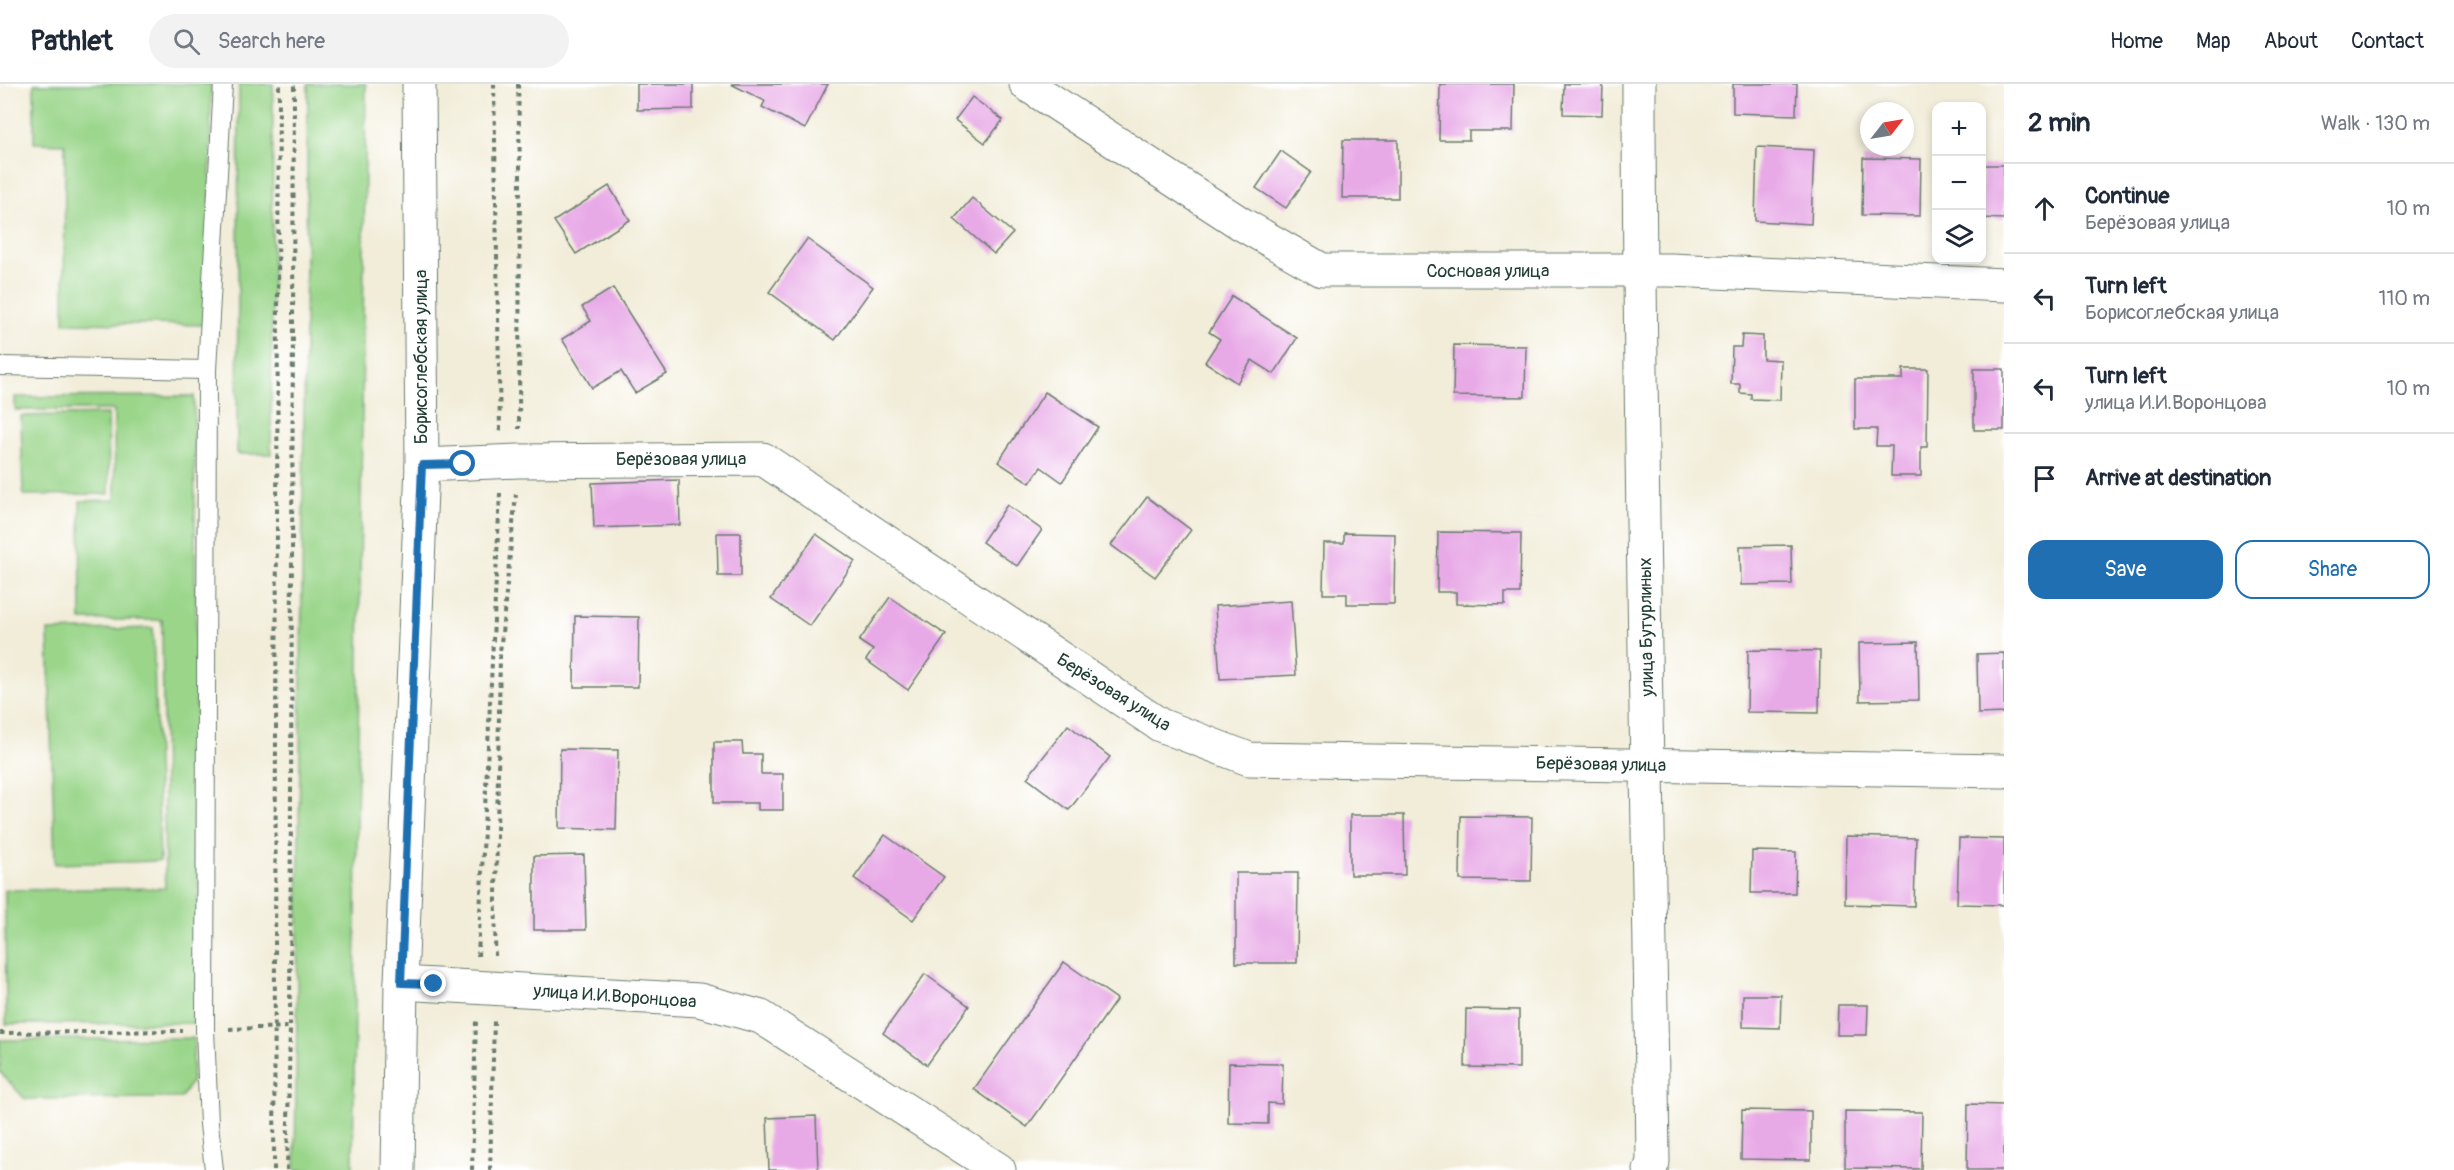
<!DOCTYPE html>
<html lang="en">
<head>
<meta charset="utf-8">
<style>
	:root { --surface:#fff; --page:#f2f2f3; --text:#1f2937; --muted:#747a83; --line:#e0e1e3; --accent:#1f6fb2 }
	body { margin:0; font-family:Pangolin,sans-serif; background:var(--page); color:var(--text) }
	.controls { position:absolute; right:18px; top:18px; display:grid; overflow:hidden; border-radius:12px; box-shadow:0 3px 9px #0003 }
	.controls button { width:54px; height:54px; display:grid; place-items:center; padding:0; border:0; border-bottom:2px solid var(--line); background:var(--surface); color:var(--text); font:30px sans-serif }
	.compass { position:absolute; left:1860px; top:18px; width:54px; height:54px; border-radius:50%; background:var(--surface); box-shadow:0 3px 9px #0003; rotate:59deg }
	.stop { position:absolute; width:18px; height:18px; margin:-14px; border:4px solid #1f6fb2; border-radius:50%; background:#fff }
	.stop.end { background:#1f6fb2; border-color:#fff; box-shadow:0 2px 6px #0008 }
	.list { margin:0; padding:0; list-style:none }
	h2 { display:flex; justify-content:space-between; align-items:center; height:78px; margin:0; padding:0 24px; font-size:26px }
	h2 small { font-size:20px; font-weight:400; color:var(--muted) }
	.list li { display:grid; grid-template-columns:39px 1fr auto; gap:18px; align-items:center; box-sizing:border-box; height:90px; padding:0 24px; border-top:2px solid var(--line) }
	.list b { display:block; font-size:22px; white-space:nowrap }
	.list p { margin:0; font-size:20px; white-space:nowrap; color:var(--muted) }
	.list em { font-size:20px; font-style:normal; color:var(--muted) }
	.actions { display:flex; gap:12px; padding:18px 24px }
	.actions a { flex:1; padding:14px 0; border:2px solid var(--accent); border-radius:18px; text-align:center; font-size:21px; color:var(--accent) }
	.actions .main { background:var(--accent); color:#fff }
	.icon { flex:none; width:33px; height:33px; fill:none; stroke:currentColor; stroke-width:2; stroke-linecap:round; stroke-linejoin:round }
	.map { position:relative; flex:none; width:2004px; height:1086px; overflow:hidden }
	header { display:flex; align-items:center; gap:36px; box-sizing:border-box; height:84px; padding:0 30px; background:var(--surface); border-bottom:2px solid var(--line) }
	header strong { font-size:28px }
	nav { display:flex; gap:33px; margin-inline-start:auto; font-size:21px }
	.search { width:420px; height:54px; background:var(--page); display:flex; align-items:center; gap:15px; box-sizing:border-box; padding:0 21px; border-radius:33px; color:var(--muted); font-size:22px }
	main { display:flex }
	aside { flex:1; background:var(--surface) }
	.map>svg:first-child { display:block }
	.green { fill:#9ad58a; stroke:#5c895f; stroke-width:1.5 }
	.building { fill:#e8aae7 }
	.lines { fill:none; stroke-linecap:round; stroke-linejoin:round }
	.service-casing { stroke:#697b6e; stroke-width:20 }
	.minor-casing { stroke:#697b6e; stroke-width:35 }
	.tertiary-casing { stroke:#697b6e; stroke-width:35 }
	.path { stroke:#697b6e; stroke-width:4; stroke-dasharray:4.5 4.5; stroke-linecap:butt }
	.service { stroke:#fff; stroke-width:18 }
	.minor { stroke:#fff; stroke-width:33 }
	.tertiary { stroke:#fff; stroke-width:33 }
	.route { stroke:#1f6fb2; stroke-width:8 }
	.labels { text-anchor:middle; stroke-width:4.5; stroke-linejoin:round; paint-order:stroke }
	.street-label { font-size:18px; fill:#1f3d34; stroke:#fff }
</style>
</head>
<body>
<header>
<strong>Pathlet</strong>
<div class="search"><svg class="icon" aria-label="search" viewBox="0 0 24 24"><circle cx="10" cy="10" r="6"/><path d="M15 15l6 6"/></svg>Search here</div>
<nav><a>Home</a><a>Map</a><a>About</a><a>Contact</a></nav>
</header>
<main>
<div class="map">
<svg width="2004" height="1086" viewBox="0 0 2004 1086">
	<rect width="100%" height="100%" fill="#fff"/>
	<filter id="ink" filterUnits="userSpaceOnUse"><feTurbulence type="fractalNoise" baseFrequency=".0167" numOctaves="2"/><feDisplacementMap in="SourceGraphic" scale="12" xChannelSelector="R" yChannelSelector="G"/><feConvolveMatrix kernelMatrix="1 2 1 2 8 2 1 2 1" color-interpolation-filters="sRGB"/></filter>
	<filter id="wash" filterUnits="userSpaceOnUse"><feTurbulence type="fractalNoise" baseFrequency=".008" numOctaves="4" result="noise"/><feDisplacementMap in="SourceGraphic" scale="24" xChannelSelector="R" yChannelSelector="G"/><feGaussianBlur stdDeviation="1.35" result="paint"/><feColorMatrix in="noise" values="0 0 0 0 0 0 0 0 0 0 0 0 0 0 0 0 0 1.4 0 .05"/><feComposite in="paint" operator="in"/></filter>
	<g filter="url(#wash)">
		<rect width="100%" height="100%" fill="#f2edd9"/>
		<g class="green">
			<path d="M34,0H211L209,241L64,239L65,60L34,59Z"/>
			<path d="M239,0H273L271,370H237Z"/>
			<path d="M308,0H366L353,1086H295Z"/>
			<path d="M194,312L199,939L6,940L5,806L165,804L162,536H81L80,417L115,416L114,326H15V313Z"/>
			<path d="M108,330L109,410L23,411L21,332Z"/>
			<path d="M153,544L160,777L55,780L48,547Z"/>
			<path d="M194,954L192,997L181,1014L25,1015L0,988V956Z"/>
		</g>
		<g id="blocks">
			<g class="building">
				<path d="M637,0H693V25L637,26Z"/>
				<path d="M731,0H828L805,45L762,23L765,17Z"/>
				<path d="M1440,0H1514L1513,47H1469V56H1439Z"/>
				<path d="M1564,0H1603L1602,31L1563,30Z"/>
				<path d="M1733,0H1797L1796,31L1733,29Z"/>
				<path d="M972,13L1003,36L985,59L955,36Z"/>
				<path d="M1343,56H1398V114H1342Z"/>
				<path d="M1757,63L1814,66L1811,140L1755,137Z"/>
				<path d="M1281,67L1311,88L1286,124L1256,104Z"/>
				<path d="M1863,74L1921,75L1920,132L1862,131Z"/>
				<path d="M1982,81H2004V135L1982,134Z"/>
				<path d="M609,102L630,136L576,170L554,137Z"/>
				<path d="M972,114L1013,149L994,170L954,135Z"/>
				<path d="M807,155L873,203L835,256L769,208Z"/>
				<path d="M613,204L667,290L635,309L621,287L592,304L562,255L591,237L582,223Z"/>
				<path d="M1232,212L1297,254L1274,290L1252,276L1237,299L1205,278L1220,255L1209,248Z"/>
				<path d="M1742,251L1763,252V275L1781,276L1780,316L1751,315V310L1740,309V300H1731L1732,263H1741Z"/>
				<path d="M1454,261L1526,262L1525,313L1453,312Z"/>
				<path d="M1903,285H1928L1927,363H1921V392H1891L1892,362H1876L1877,345H1855V295H1903Z"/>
				<rect x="1974" y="285" width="30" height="61"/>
				<path d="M1045,308L1098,343L1062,398L1041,383L1030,399L998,378Z"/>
				<path d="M679,396L680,441L594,444L592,399Z"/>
				<path d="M1147,413L1191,446L1155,493L1111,461Z"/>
				<path d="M1007,421L1042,446L1017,482L982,458Z"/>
				<path d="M1438,448L1521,449L1520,509H1505V521L1456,520V508H1437Z"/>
				<path d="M717,449H741V492H718Z"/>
				<path d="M1344,449L1395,450L1394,520H1347V510H1323L1324,459H1344Z"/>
				<path d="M816,450L855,477L810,542L771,515Z"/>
				<path d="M1791,461L1792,500L1741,501L1740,462Z"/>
				<path d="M890,513L946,551L908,606L866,576L873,566L859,557Z"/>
				<path d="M1291,517L1296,591L1220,595L1215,522Z"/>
				<path d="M575,532L639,533L638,603H574Z"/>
				<path d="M1918,558L1919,616L1860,617L1859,559Z"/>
				<path d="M1748,566L1820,567L1819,629L1747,628Z"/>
				<path d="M2004,569V629L1978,630L1977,570Z"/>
				<path d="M1068,641L1110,673L1069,726L1027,694Z"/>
				<path d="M714,658H742L743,670H761V690H783V726H758V719H714Z"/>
				<path d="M560,665L618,666L616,746L559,744Z"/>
				<path d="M1350,731H1404L1405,791H1350Z"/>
				<path d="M1461,732L1532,733L1531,797L1460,796Z"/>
				<path d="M885,751L944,793L913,836L854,794Z"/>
				<path d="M1846,752L1916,754L1914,822L1845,820Z"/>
				<path d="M1959,754L2004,755V821L1957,820Z"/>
				<path d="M1752,767L1796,768L1795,809H1751Z"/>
				<path d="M584,771L586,846H534V772Z"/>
				<path d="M1236,789H1298L1297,879H1236Z"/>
				<path d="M1064,878L1117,915L1027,1043L974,1005Z"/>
				<path d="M925,890L969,922L927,981L883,949Z"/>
				<path d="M1743,911H1781L1780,944L1743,943Z"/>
				<path d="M1838,921H1868L1867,951H1837Z"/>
				<path d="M1466,925L1519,926V984L1465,983Z"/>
				<path d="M1229,979L1283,980L1282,1020L1268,1019V1040L1228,1039Z"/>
				<path d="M1968,1020L2004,1021V1086H1967Z"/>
				<path d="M1742,1026L1811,1027V1076L1741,1075Z"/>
				<path d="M1845,1027L1922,1028L1921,1085L1845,1084Z"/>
				<path d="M816,1032L818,1086H769L767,1034Z"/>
			</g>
		</g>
	</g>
	<g filter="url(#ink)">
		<use href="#blocks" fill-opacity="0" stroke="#697b6e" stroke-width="1.5"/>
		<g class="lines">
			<g class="service-casing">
				<g id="service">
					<path d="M0,282L207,286"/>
					<path d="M214,1086L209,1040L205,946L207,286L223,0"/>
				</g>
			</g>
			<g class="minor-casing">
				<g id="minor">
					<path d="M1026,0L1240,139L1322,186H1671L2004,201"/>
					<path d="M1639,0C1639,359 1649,719 1653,1078L1650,1086"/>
					<path d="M422,381L519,377L763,375L1160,641L1249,675L2004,687"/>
					<path d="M401,899L699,916L761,933L999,1086"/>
				</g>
			</g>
			<g class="tertiary-casing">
				<path id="tertiary" d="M398,1086L401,899L422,381L419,0"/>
			</g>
			<g class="path">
				<path d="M494,0L500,347"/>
				<path d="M518,0L520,83L519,345"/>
				<path d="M478,872L500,409"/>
				<path d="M495,872L500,569L516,410"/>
				<path d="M229,945L290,943"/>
				<path d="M0,949L182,947"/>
				<path d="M274,1086L279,0"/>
				<path d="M287,1086L290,943L294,0"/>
				<path d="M472,1086L476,936"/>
				<path d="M490,1086L494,937"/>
			</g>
			<use href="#service" class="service"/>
			<use href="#minor" class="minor"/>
			<use href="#tertiary" class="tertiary"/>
		</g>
	</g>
	<g class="lines" filter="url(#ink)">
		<path class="route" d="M434,900L401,899L422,381L463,380"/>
	</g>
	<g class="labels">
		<g class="street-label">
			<text x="1488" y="193">Сосновая улица</text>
			<text transform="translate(421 273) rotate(-90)" y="6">Борисоглебская улица</text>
			<text x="681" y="381">Берёзовая улица</text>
			<text transform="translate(1646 543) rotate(-91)" y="6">улица Бутурлиных</text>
			<text transform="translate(1114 608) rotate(32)" y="6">Берёзовая улица</text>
			<text transform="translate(1601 680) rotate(1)" y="6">Берёзовая улица</text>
			<text transform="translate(615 912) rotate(4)" y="6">улица И.И.Воронцова</text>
		</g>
	</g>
</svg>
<div class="controls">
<button>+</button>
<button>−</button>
<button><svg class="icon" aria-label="layers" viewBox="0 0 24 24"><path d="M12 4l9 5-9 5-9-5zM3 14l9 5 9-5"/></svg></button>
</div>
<svg class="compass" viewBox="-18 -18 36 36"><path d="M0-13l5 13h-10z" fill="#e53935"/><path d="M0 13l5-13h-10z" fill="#747a83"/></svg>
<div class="stop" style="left:463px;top:380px"></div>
<div class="stop end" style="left:434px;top:900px"></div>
</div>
<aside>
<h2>2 min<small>Walk · 130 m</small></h2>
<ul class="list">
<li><svg class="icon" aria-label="ahead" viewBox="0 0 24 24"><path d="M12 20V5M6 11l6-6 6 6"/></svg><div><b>Continue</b><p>Берёзовая улица</p></div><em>10 m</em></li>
<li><svg class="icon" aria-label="left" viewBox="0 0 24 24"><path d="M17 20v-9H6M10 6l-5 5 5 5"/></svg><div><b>Turn left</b><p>Борисоглебская улица</p></div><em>110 m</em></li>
<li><svg class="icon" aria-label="left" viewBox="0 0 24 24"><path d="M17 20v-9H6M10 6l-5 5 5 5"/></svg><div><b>Turn left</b><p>улица И.И.Воронцова</p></div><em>10 m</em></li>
<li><svg class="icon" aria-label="arrive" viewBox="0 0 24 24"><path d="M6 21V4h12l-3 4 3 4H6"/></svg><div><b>Arrive at destination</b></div></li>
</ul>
<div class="actions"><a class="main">Save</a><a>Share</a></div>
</aside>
</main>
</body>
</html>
